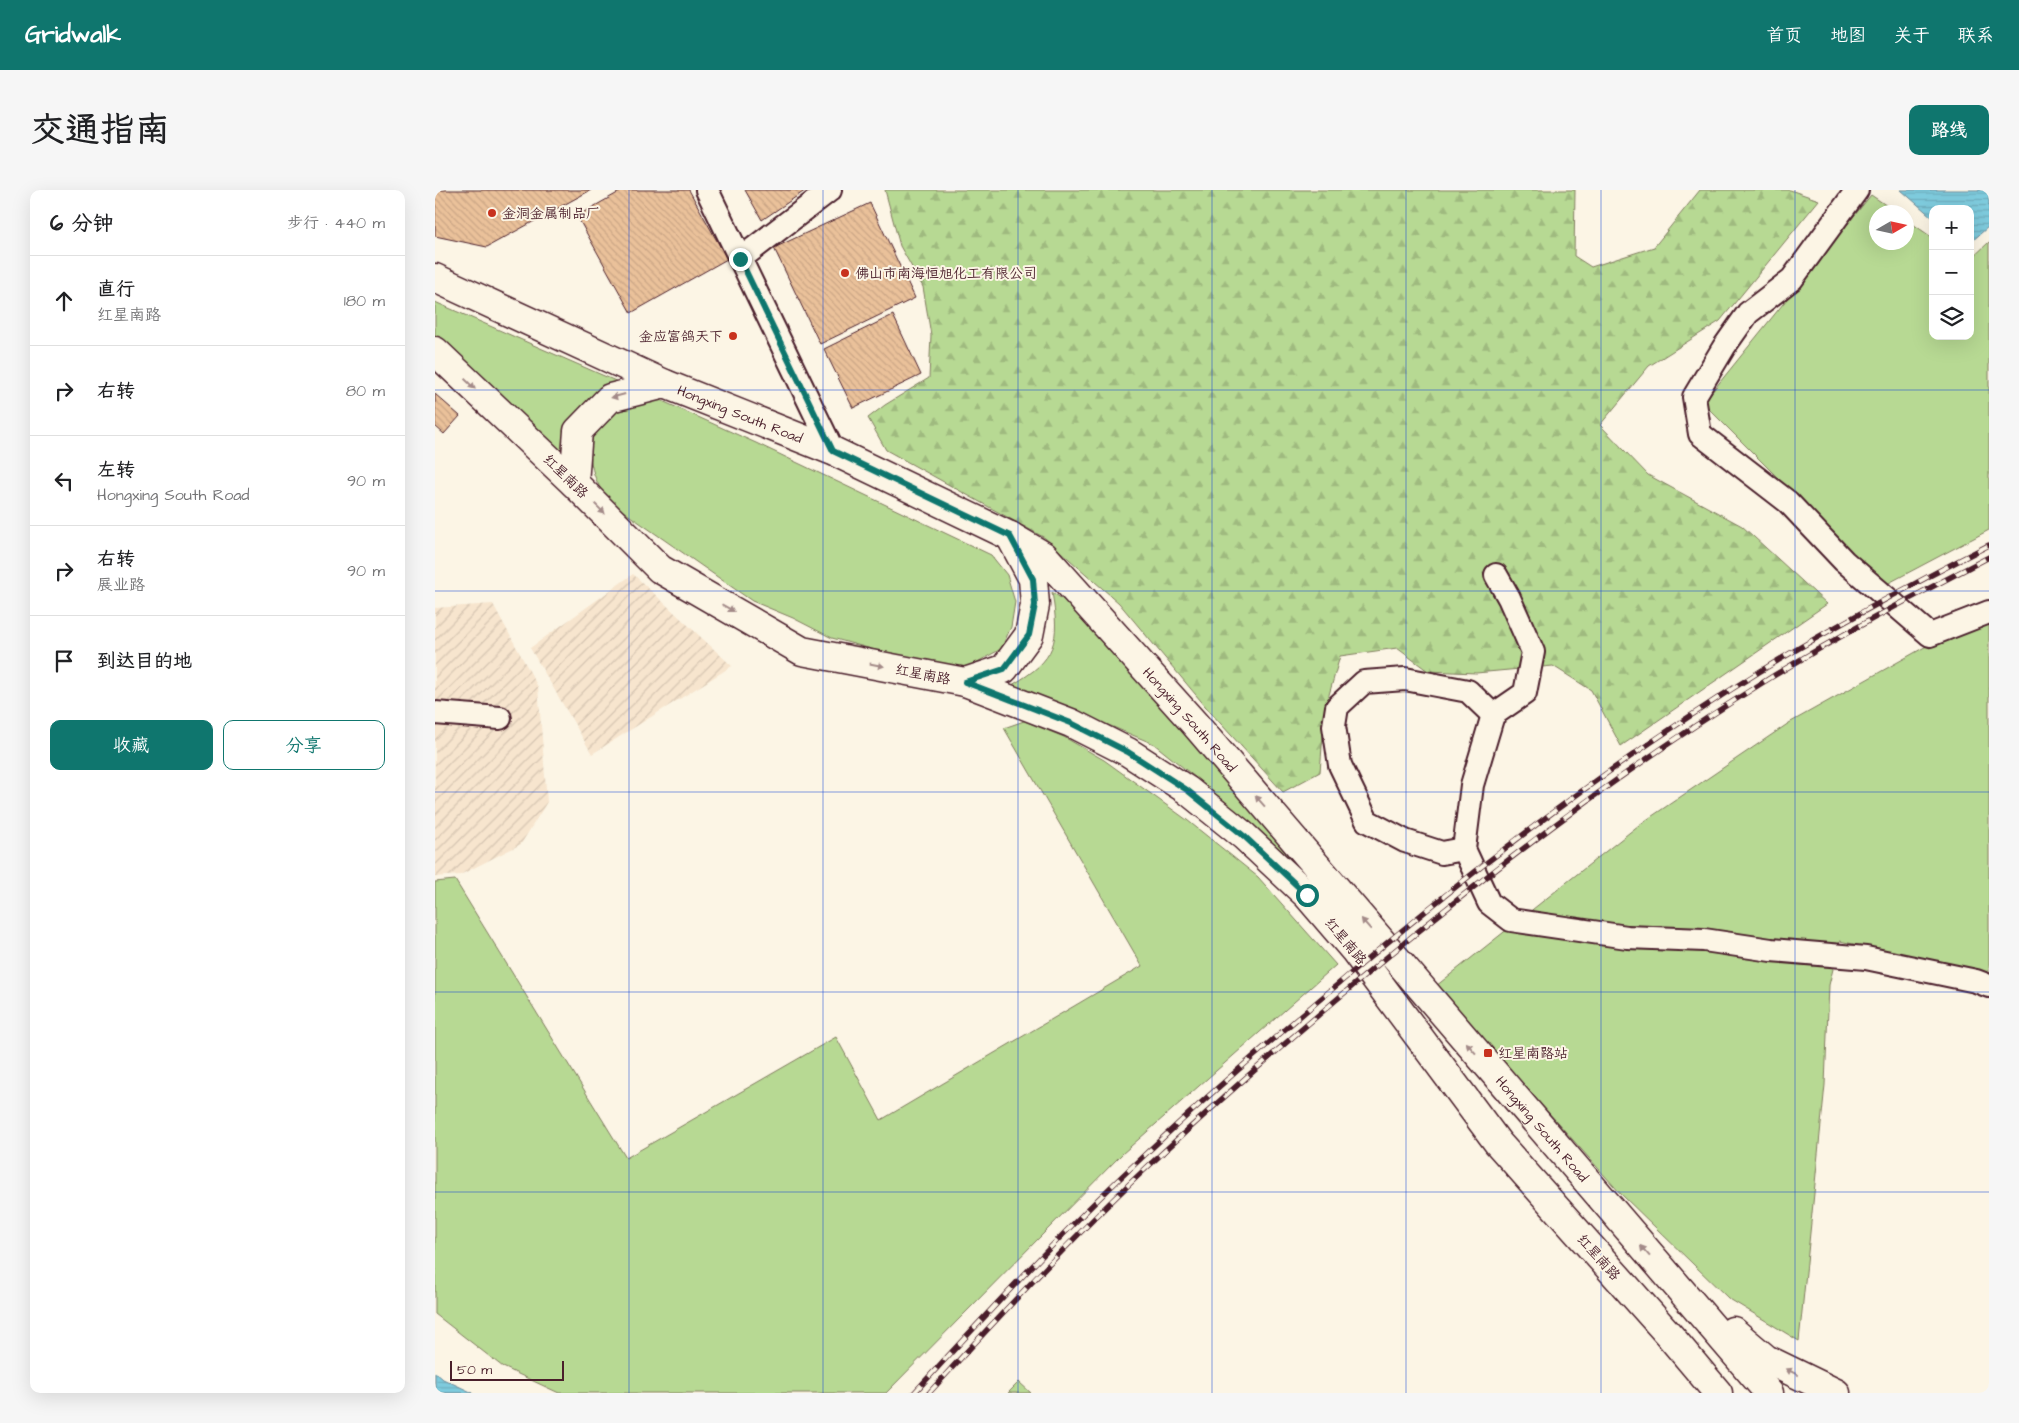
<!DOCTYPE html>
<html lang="zh">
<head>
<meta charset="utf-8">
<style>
	:root { --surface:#fff; --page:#f6f6f6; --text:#202124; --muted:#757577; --line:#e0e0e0; --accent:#0f766e }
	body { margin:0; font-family:"Architects Daughter","LXGW WenKai TC",sans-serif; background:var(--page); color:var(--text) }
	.controls { position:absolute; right:15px; top:15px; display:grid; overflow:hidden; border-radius:10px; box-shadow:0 5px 20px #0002 }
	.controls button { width:45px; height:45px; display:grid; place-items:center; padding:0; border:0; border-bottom:1px solid var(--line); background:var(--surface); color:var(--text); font:25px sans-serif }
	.compass { position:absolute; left:1434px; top:15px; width:45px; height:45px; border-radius:50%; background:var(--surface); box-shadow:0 5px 20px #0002; rotate:81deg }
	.scale { position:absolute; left:15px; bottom:12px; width:114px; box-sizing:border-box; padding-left:5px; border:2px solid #4a1f2b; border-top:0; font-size:14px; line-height:18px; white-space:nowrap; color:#4a1f2b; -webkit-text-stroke:4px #fcf5e5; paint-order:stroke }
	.stop { position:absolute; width:15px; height:15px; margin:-11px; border:4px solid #0f766e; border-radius:50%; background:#fff }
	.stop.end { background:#0f766e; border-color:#fff; box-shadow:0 1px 5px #0008 }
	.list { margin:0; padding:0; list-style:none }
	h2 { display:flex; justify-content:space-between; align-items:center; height:65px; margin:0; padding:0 20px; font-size:21px }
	h2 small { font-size:16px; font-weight:400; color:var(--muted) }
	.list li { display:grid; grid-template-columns:32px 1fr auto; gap:15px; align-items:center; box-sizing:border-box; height:90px; padding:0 20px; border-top:1px solid var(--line) }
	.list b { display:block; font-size:19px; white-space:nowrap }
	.list p { margin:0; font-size:16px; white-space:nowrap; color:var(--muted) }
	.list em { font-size:16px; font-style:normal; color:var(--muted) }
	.actions { display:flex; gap:10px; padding:15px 20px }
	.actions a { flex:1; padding:11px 0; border:1px solid var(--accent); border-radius:10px; text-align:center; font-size:18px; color:var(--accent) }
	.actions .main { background:var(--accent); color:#fff }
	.icon { flex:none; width:28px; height:28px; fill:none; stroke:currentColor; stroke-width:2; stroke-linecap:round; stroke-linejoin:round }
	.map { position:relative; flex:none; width:1554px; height:1203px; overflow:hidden; border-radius:10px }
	header { display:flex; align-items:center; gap:30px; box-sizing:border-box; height:70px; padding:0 25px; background:var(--accent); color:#fff }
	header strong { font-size:24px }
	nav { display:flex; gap:28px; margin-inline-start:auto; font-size:18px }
	.intro { display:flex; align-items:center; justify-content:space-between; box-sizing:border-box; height:120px; padding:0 30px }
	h1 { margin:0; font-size:35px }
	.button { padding:12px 22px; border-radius:10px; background:var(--accent); color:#fff; font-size:18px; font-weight:700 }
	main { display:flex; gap:30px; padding:0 30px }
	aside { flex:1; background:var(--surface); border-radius:10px; box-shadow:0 5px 20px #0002 }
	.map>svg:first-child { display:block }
	.industrial { fill:url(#industrial-furrows) }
	.green { fill:#b7d993; stroke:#807c5f }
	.forest { fill:url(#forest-firs); stroke:#807c5f }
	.water { fill:url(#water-rules); stroke:#698696 }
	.building { fill:url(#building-back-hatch); stroke:#4a1f2b }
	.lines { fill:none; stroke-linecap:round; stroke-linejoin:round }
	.minor-casing { stroke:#4a1f2b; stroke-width:26 }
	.major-casing { stroke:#4a1f2b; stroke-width:31 }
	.minor { stroke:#fcf5e5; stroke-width:22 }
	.major { stroke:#fcf5e5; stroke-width:28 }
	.rail-casing { stroke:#4a1f2b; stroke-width:5.5 }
	.rail { stroke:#fcf5e5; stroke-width:4; stroke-dasharray:11; stroke-linecap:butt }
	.oneway { fill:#a38a88 }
	.route { stroke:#0f766e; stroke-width:6 }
	.grid { fill:none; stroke:#1d4ed8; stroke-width:1; stroke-opacity:0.55 }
	.poi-dot { fill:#c8321e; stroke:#fcf5e5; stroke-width:2 }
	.labels { text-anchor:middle; stroke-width:4; stroke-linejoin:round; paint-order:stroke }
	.poi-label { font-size:14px; fill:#4a1f2b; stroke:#fcf5e5; text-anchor:start }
	.street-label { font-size:14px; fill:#4a1f2b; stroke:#fcf5e5 }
</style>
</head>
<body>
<header>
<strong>Gridwalk</strong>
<nav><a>首页</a><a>地图</a><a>关于</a><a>联系</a></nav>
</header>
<div class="intro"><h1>交通指南</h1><a class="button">路线</a></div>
<main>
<aside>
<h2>6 分钟<small>步行 · 440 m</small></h2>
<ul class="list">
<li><svg class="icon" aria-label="ahead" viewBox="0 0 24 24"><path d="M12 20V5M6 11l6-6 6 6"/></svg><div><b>直行</b><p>红星南路</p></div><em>180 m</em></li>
<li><svg class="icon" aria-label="right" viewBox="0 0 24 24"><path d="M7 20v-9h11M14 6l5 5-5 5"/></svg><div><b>右转</b></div><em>80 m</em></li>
<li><svg class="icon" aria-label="left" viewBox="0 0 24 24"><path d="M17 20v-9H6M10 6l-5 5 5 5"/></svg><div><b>左转</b><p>Hongxing South Road</p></div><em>90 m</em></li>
<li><svg class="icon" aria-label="right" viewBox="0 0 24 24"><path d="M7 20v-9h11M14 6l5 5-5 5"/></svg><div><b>右转</b><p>展业路</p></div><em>90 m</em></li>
<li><svg class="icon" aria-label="arrive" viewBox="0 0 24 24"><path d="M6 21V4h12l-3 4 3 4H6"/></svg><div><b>到达目的地</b></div></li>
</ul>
<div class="actions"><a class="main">收藏</a><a>分享</a></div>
</aside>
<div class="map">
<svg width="1554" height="1203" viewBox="0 0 1554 1203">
	<defs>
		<pattern id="industrial-furrows" width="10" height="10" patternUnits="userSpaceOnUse" patternTransform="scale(1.25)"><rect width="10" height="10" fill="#f7e5ce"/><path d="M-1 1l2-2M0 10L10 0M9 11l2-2" fill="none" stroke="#d5c4b1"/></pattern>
		<pattern id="forest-firs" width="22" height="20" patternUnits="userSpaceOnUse" patternTransform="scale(1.25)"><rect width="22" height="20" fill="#b7d993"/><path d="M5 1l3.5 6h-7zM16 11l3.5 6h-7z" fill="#9fba7f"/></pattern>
		<pattern id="water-rules" width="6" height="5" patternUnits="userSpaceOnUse" patternTransform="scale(1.25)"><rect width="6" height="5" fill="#7ecbdd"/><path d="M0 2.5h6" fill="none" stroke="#6eaebe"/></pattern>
		<pattern id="building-back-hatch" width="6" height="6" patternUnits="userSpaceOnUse" patternTransform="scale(1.25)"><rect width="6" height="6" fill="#eac19a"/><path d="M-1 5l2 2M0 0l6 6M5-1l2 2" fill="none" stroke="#caa585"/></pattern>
	</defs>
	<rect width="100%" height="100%" fill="#fcf5e5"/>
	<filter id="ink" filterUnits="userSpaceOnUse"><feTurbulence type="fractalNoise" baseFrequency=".02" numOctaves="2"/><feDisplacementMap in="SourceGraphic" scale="10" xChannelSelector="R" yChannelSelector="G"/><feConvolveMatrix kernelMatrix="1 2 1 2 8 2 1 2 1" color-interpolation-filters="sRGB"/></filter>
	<g filter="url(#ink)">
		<g class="industrial">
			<path d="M198,384L297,476L157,564L95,458Z"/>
			<path d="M58,414L103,497L112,612L86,654L25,685L0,687V418Z"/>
		</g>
		<g class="green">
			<path d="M1436,5L1461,22H1442V52H1472V30L1498,48V146H1535V70L1554,52V340L1450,395L1268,213Z"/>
			<path d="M0,112L183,192L157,206L137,228L129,241L133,276L0,151Z"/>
			<path d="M204,210H225L321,253L556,365L572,385L580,412L576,437L566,459L526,481L512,480L397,448L358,428L317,411L175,312C159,293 150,267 159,244C161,240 162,236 164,233C175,221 190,216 204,210Z"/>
			<path d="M617,402L646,422L934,756L862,687L792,613L719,554L577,495C622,469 625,452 617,402Z"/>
			<path d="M1554,421V785L1405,751L1394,795L1390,895L1364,1151L1293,1108L1186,1004L1001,796L1204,635L1354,533Z"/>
			<path d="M589,531L629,547L669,570L752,630L823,687L901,775L687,964L451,1203H124L68,1177L0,1124V692L20,690L191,968L401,847L446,930L707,776L569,538Z"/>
			<path d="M584,1192L596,1203H573Z"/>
		</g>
		<path class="forest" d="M450,0H1140L1139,66L1156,77L1219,57L1265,0H1355L1384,10L1285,131L1214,176L1165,235L1213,285L1307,336L1392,414L1186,556L1156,500L1118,476L1041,483L993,481L962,458L905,466L890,519L885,582L848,602L776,523L684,413L610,348L451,260L433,228L450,215L494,188L496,145L488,97L465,56Z"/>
		<g class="water">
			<path d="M1466,0H1554V36L1535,53V19H1498V28Z"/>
			<path d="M0,1182L8,1189L38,1203H0Z"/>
		</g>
		<g class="building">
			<path d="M0,0H156L52,57L0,46Z"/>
			<path d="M188,0H254L292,69L196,123L142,26Z"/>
			<path d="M310,0H371L327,30Z"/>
			<path d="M435,13L480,108L385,154L339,58Z"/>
			<path d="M458,125L486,185L418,218L389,159Z"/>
			<path d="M0,204L25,226L9,244L0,236Z"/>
		</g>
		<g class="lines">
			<g class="minor-casing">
				<g id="minor">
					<path d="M272,0L398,261"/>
					<path d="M1422,0L1357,89L1313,123L1289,157L1259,207L1265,244L1353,312L1409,371L1495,445L1554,422"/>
					<path d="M305,69L395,0"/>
					<path d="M1061,385L1074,408L1098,462L1090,503L1058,525L1037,595L1029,659L1054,713L1076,730L1192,747L1269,750L1336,760L1431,768L1541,791L1554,796"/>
					<path d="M0,523L65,528"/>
					<path d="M1029,659L1007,663L970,651L932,631L905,575L899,536L902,517L929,492L970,489L1033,501L1058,525"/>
				</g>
			</g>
			<g class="major-casing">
				<g id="major">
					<path id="s1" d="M0,88L230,194L398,261L575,346L609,366L759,533L1334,1203"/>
					<path d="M0,161L139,293L225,379L367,461L530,492L636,533L693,562L752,600L809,646L872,705L920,761L1063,953L1235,1146L1283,1203"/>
					<path d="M139,293L143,241L175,208L230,194"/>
					<path d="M530,492L569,479L594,445L600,415L598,389L575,346"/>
					<path d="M1298,1141L1331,1169L1401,1203"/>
				</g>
			</g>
			<use href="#minor" class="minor"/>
			<use href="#major" class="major"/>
			<g class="rail-casing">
				<g id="rail">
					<path d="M479,1203C551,1125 623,1046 700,974C765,912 833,853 902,795C1035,681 1175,574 1324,482C1399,436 1476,395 1554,355"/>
					<path d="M494,1203C563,1127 633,1052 707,982C770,923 835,866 901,810C1036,695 1177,586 1327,493C1401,447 1477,407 1554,367"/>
				</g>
			</g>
			<use href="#rail" class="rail"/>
		</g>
		<defs><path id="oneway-solid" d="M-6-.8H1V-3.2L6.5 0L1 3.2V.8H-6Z" transform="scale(1.25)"/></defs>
		<g class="oneway">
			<use href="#oneway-solid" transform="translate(35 194) rotate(44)"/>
			<use href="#oneway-solid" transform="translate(183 206) rotate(165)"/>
			<use href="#oneway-solid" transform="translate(165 319) rotate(45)"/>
			<use href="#oneway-solid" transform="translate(293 418) rotate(30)"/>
			<use href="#oneway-solid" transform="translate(442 475) rotate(11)"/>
			<use href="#oneway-solid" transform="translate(825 611) rotate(-131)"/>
			<use href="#oneway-solid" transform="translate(931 734) rotate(-131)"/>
			<use href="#oneway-solid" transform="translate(1036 858) rotate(-131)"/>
			<use href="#oneway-solid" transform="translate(1210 1061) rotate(-131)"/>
			<use href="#oneway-solid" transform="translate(1357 1182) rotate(-154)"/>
		</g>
	</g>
	<g class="lines" filter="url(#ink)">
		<path class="route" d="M305,69L398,261L575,346L598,389L600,415L594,445L569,479L530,492L636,533L693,562L752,600L809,646L872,705"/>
	</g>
	<path class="grid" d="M194,0V1203M388,0V1203M583,0V1203M777,0V1203M971,0V1203M1166,0V1203M1360,0V1203M0,200H1554M0,401H1554M0,602H1554M0,802H1554M0,1002H1554"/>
	<g class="poi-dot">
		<circle cx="57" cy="23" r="5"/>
		<circle cx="410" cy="83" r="5"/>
		<circle cx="298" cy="146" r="5"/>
		<rect x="1048" y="858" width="10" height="10" rx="2.5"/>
	</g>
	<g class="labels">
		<g class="poi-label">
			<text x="67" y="28">金洞金属制品厂</text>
			<text x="420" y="88">佛山市南海恒旭化工有限公司</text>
			<text x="288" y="151" text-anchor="end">金应富鸽天下</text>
			<text x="1063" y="868">红星南路站</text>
		</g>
		<g class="street-label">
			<text dy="5" stroke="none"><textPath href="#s1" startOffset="334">Hongxing South Road</textPath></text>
			<text transform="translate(131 286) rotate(44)" y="5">红星南路</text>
			<text transform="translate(488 484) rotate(11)" y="5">红星南路</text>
			<text dy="5" stroke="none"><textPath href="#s1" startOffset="889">Hongxing South Road</textPath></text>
			<text transform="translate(911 751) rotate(50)" y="5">红星南路</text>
			<text dy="5" stroke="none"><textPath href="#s1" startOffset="1429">Hongxing South Road</textPath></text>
			<text transform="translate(1164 1067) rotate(48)" y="5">红星南路</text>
		</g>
	</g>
</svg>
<div class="controls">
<button>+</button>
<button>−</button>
<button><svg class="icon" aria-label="layers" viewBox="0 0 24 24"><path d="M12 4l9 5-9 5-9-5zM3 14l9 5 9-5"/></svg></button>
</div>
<svg class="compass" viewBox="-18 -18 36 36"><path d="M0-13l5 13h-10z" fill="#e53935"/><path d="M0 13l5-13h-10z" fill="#757577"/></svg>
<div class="scale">50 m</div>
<div class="stop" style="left:872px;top:705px"></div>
<div class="stop end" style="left:305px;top:69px"></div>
</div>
</main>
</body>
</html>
